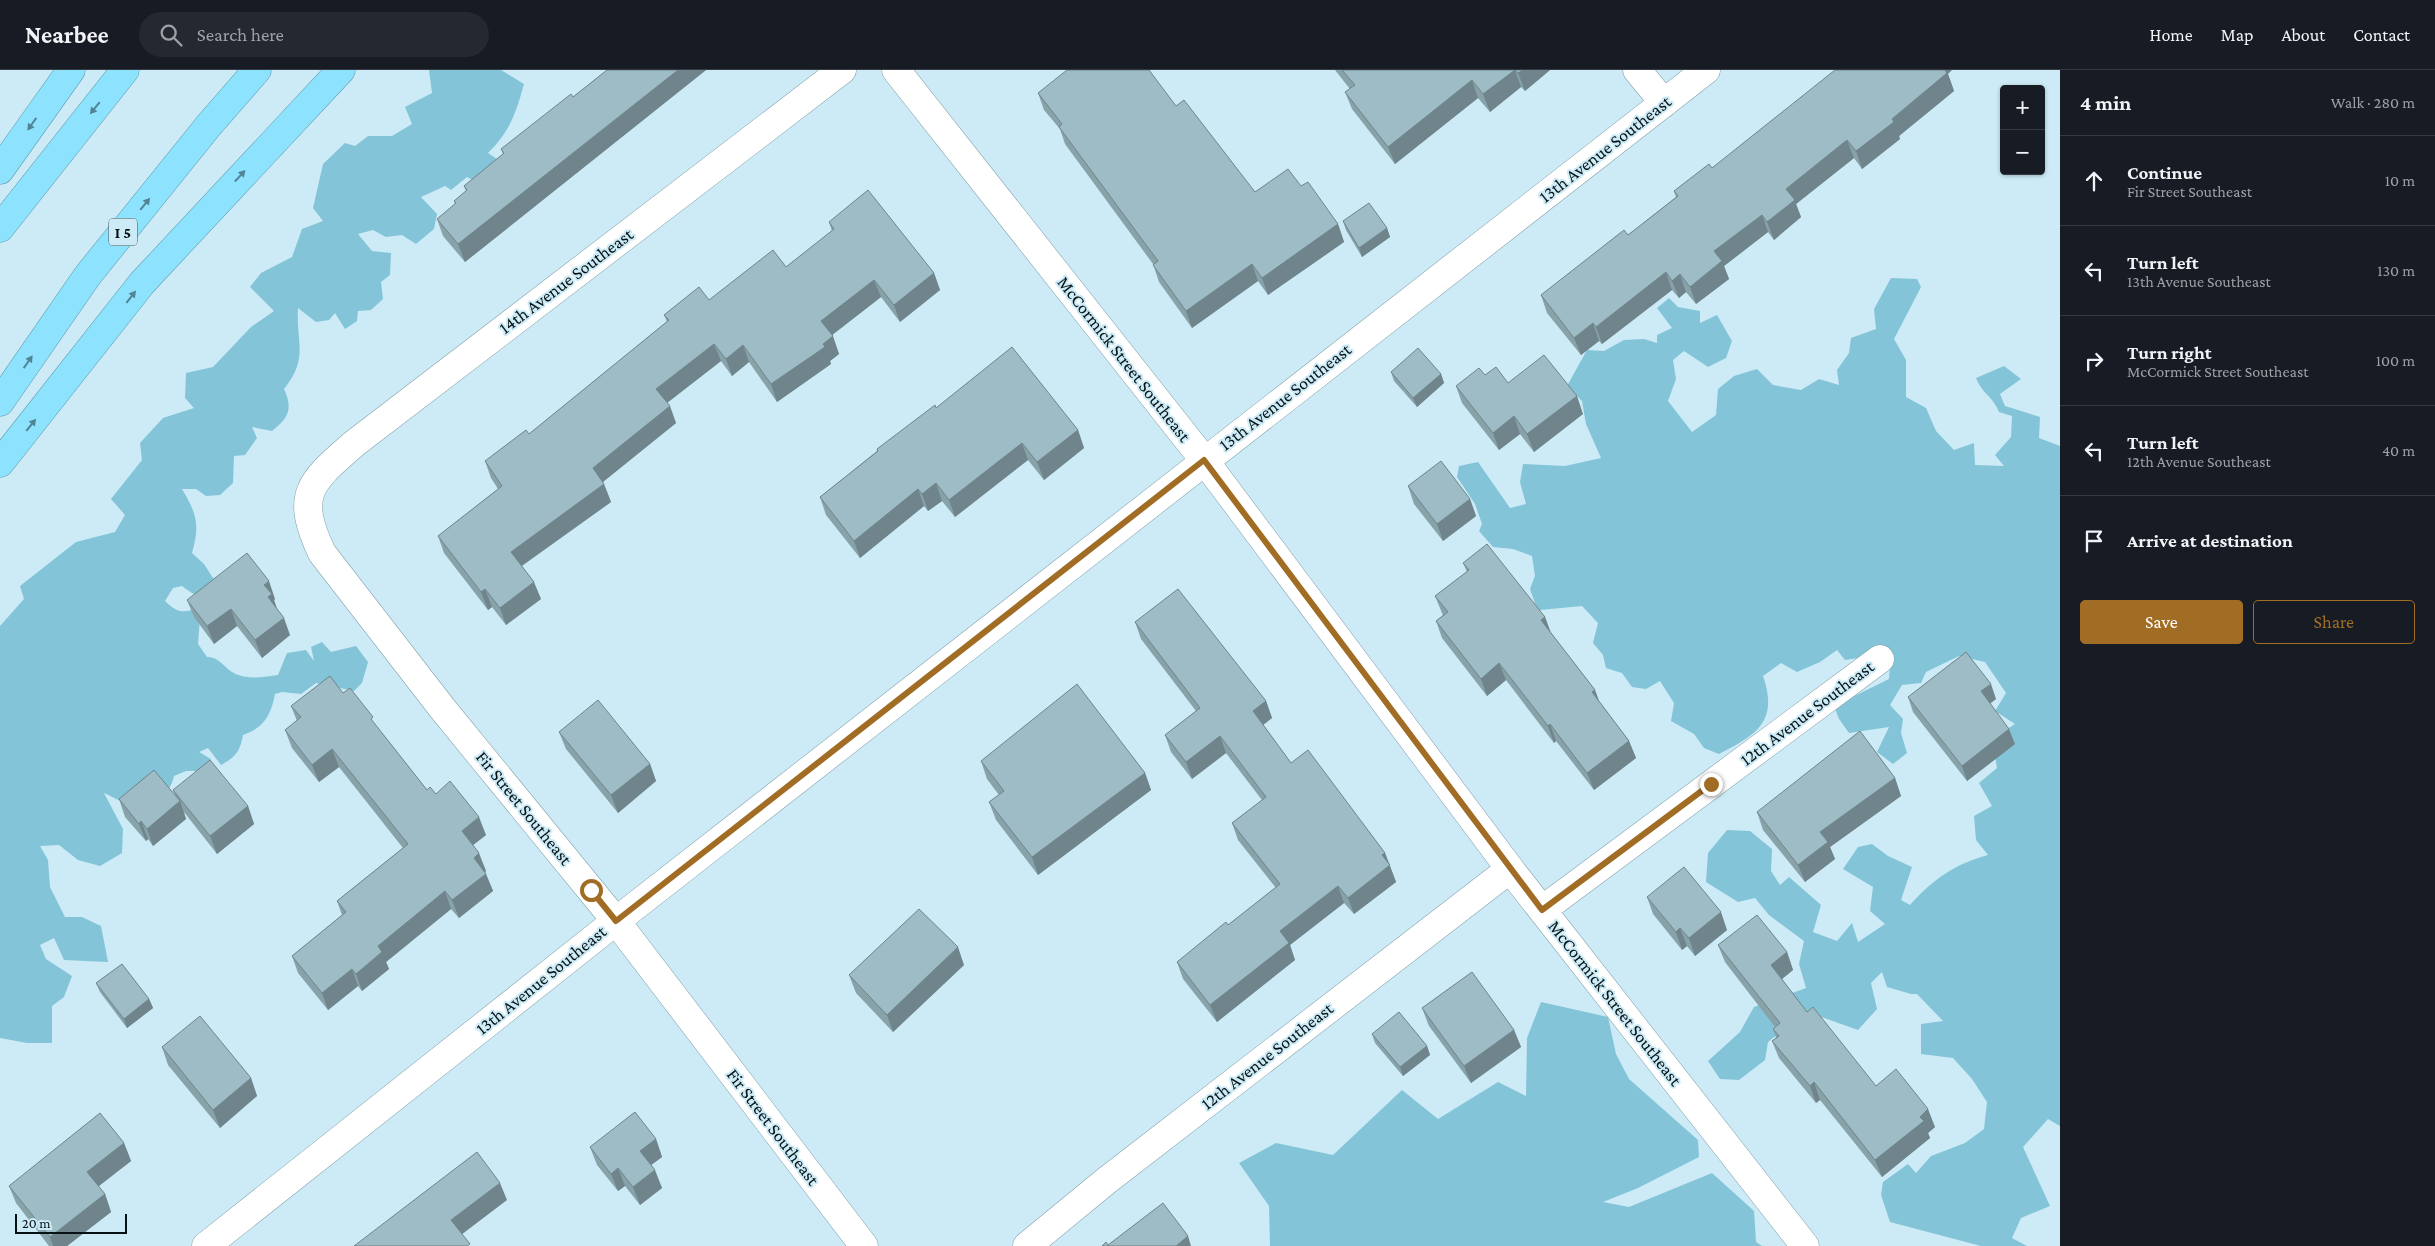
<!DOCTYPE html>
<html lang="en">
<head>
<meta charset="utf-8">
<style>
	:root { --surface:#171b24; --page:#242831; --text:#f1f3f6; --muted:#9ea1a6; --line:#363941; --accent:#a16d25 }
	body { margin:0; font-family:"Crimson Pro",serif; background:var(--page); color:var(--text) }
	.controls { position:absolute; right:15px; top:15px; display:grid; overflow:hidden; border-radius:5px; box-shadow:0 1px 4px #0004 }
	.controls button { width:45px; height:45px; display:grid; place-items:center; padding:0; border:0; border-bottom:1px solid var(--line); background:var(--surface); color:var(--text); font:25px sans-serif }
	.scale { position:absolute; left:15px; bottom:12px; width:112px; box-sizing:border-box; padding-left:5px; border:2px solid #071215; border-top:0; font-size:14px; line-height:18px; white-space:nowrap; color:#071215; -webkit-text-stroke:4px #ccebf6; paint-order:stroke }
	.stop { position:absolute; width:15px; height:15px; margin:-11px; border:4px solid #a16d25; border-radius:50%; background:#fff }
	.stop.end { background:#a16d25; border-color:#fff; box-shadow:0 1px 5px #0008 }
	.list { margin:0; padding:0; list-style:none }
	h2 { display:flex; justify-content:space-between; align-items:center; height:65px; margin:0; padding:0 20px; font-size:21px }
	h2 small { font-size:16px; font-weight:400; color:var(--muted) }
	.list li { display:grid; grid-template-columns:32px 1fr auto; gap:15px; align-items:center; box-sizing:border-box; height:90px; padding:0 20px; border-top:1px solid var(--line) }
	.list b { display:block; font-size:19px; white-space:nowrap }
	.list p { margin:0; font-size:16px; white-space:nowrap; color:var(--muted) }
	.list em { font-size:16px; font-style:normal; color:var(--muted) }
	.actions { display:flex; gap:10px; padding:15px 20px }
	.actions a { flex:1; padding:11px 0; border:1px solid var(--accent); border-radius:5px; text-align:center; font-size:18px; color:var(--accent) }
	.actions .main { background:var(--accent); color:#fff }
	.icon { flex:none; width:28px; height:28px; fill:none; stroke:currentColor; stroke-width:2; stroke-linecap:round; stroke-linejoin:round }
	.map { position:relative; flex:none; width:2060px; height:1176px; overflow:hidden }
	header { display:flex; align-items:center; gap:30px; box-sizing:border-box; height:70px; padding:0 25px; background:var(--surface); border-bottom:1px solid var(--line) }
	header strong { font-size:24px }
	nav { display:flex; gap:28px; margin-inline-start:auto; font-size:18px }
	.search { width:350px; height:45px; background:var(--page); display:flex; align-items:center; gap:12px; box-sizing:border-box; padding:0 18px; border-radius:28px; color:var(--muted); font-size:19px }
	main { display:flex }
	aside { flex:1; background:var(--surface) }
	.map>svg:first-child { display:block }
	.green { fill:#84c4d8 }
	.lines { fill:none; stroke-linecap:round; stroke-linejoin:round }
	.minor-casing { stroke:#83a0aa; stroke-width:29 }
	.motorway-casing { stroke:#5e99ac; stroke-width:29 }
	.minor { stroke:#fff; stroke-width:28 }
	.motorway { stroke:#8de2fd; stroke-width:28 }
	.wall { fill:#88a2aa }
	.shaded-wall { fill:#6f848b }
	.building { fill:#9ebcc6; stroke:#6f848b }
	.oneway { fill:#518495 }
	.route { stroke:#a16d25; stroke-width:6 }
	.labels { text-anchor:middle; stroke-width:4; stroke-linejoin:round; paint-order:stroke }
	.shield { fill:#ccebf6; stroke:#425358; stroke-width:1 }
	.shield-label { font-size:16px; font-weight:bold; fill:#071215 }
	.street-label { font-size:18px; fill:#071215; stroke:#ccebf6 }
</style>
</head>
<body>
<header>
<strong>Nearbee</strong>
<div class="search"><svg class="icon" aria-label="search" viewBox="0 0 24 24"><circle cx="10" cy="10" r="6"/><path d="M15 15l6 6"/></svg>Search here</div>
<nav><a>Home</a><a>Map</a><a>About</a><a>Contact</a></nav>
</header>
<main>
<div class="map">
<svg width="2060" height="1176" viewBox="0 0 2060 1176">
	<rect width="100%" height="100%" fill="#ccebf6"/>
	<g class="green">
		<path d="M429,0H501L524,14C516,43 510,61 488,83L497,89L480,114L467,107L451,120L445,116L421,127L437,144L434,159L416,174L402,165L386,167L373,160L358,164L372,181L391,183L390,205L381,212L383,229L371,240L358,241L357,251L345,259L335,243L329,250L316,252L298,238C296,274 309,288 284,319C293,338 289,348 272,361L252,357L257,368L245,385L234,386L233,413L220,425L206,426L196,419H182C197,444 200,455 192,483L204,494L222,522C203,527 198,529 182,516L173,518L165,531C178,544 186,544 201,535L198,574L207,587C220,587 224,598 234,603C246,610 265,607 278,605L287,583L306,580L314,591L311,577L322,572L331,582L356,576L368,592L362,613L354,621L316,613L301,624L282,622L275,624C271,645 264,658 243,665C240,681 236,687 221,695L208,678L199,682L211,689L205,701H186L174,706C170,727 150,734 130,733C122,733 111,726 104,723L123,759L122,783L100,796L78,790L59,775L40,776L48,790L50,817L65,847H82L101,856L108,892L64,890L54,868L40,875L46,889L72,906L64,927L52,936V973H27L0,968V556L24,529L20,516L76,472L115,462L125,445L111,429L142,390L140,373L163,348L194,338L185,328L186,303L213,297L251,257L274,241L250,217L261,203L292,187L302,159L323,151L313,138L323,94L345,73L355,76L368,66H392L412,54L405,37L432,23Z"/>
		<path d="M1891,208L1917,209L1921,217L1894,269L1906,290V327L1926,338L1936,361L1954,380L1974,373L1975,395L2004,396L1995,385L2011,367L2012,346L1999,342C1992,325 1983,325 1976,308L2004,296L2021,309L2000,324L2005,336L2040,347L2039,368L2060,376V1056L2048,1049L2023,1077L2050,1136L2021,1148L2012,1168L2027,1176H1981L1890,1152L1881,1125L1883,1112L1908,1094L1916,1103L1931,1086L1965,1073L1984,1059L1987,1032L1972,1009L1953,988L1921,984V954L1943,951L1917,924H1911L1887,917L1882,902L1871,913L1877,939L1858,960L1813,944L1787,956L1768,972L1765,990L1739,1010L1720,1009L1708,991L1740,962L1754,937L1806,918L1799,894L1804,871L1769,845L1755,828L1738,832L1706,812L1708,783L1727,760L1750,761L1772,779L1771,801L1780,815L1789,807L1821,835L1813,862L1837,871L1852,853L1858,872L1885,854L1870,841L1873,817L1843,799L1858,777L1872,774L1888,786L1912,797L1901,830L1910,835C1933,809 1955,794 1988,785L1976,770L1974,746L1992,736L1979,713L1997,698L1992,669L2015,654L1995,641L2006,623L1985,592L1959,586L1926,602L1921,613L1902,615L1890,635L1903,649L1901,663L1907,683L1893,694L1877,682L1889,657L1849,663L1839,649L1834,636L1889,609L1891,583L1845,590L1837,580L1820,592L1797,602L1781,593L1763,606C1779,652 1756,665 1719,684L1704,678L1694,664L1671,651L1674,633L1660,611L1646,619L1632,617L1622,603L1606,598L1603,585L1593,573L1598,553L1582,536L1540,540L1534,552L1537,539L1530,519L1535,506L1532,486L1513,479L1493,477L1479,461L1482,454L1475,434L1457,407L1459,396L1478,392L1510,438L1526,434L1520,412L1523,394L1565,396L1601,388L1586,354L1582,331L1567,316L1587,280L1604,281L1624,270L1644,269L1657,273V265L1672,258L1657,238L1669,228L1678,237L1700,241V253L1717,245L1732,271L1726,288L1708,297L1684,281L1673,290L1676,309L1668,331L1692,362L1716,345L1718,319L1734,306L1757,299L1773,315L1801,320L1819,309L1839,315L1837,300L1849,283L1851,268L1876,259L1874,239Z"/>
		<path d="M1541,932L1608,947L1616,984L1629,1009L1698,1070L1699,1087L1638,1118L1603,1132L1629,1137L1712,1103L1754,1141L1756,1172L1762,1176H1270L1269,1136L1239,1093L1276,1073L1333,1085L1402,1020L1438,1049L1498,1012L1526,1026L1527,968Z"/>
	</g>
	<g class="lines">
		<g class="minor-casing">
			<g id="minor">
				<path d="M842,0L355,373C310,412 294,424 322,483L442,638L616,851L864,1176"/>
				<path d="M896,0L1204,390L1510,799L1805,1176"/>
				<path d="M1637,0L1664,33"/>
				<path d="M1542,840L1880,589"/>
				<path d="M206,1176L616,851L1706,0"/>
				<path d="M1027,1176L1106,1111L1510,799"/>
			</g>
		</g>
		<g class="motorway-casing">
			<g id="motorway">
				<path d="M0,100L71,0"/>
				<path d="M0,158L125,0"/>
				<path d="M0,332L88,205L209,55L257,0"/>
				<path d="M0,393L142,213L341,0"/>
			</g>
		</g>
		<use href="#minor" class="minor"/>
		<use href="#motorway" class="motorway"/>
	</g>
	<g class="wall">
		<path d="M607,0H706L465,192L443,166L437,149L455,134L454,131L466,121L464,116L503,84L501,79L573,27Z"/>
		<path d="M1335,0H1550L1525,21L1521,17L1490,42L1478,28L1395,94L1352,39L1345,22L1350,19Z"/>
		<path d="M1948,4L1954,21L1899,66L1900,69L1862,99L1854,88L1796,134L1801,147L1774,170L1768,162L1724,196L1729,209L1696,234L1686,222L1679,228L1672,220L1602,274L1599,271L1581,285L1547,243L1541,225L1628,165L1676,127L1674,121Z"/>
		<path d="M1038,23L1176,36L1255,122L1301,116L1338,154L1344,172L1268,225L1258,211L1192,258L1159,212L1153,194L1065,74L1060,59L1044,40Z"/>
		<path d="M1343,151L1387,158L1390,167L1362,187L1346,160Z"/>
		<path d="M829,152L934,203L940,220L900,252L881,227L832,265L839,284L830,291L831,294L777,332L749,292L732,306L721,291L667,333L676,353L603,412L611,432L522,496L541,529L506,555L492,537L488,540L444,483L438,466L498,419L491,408L485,391L529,364L667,252L664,245L709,230L786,197L832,161Z"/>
		<path d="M1391,302L1441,304L1444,313L1417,337L1394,311Z"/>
		<path d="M1485,305L1508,313L1583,344L1534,382L1520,364L1499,380L1462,333L1456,316Z"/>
		<path d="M936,338L1078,360L1084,378L1044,410L1028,390L955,447L942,431L928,441L924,436L860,488L826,445L820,427L877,381V379Z"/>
		<path d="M1408,416L1470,429L1476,446L1443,471L1414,434Z"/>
		<path d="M1463,493L1545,547L1551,563L1595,620L1599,631L1629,671L1636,688L1594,720L1556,671L1554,673L1506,610L1487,626L1442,568L1436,551L1443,545L1442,543L1435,526L1467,502Z"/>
		<path d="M275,529L274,530L277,539L290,565L262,588L237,556L214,574L194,547L187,530Z"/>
		<path d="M1135,552L1266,631L1272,648L1263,655L1291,693L1385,783L1396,812L1354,844L1344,833L1290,875L1295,890L1217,952L1183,909L1177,892L1228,855L1276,818L1238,770L1232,753L1262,730L1226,683L1192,709L1171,682L1165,665L1196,641L1141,569Z"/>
		<path d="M343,623L375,655L427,720L436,724L486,765L473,775L486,801L485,802L493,821L459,848L451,839L386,892L389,899L362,921L358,916L328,940L298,903L292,886L342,845L337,831L403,778L339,697L319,712L292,678L285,660L297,651L291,636Z"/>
		<path d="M1908,627L1996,629L1990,634L2015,674L1967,711L1913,642Z"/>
		<path d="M559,662L650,694L656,711L618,743L566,679Z"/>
		<path d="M981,691L1145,703L1151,720L1038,805L996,750L989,732L999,725L987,709Z"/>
		<path d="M1895,708L1901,726L1830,777L1835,789L1805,812L1763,760L1757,742Z"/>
		<path d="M173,720L248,736L254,754L217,784L184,742L186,749L153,776L148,769L146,771L125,747L119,729L176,727Z"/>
		<path d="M1647,827L1727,860L1695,886L1687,876L1682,880L1653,844Z"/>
		<path d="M1718,875L1787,882L1793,900L1782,909L1807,942L1876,1016L1935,1057L1928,1063L1930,1068L1882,1107L1820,1030L1816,1033L1779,988L1772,971L1776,968L1773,959L1775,957L1725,892Z"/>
		<path d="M964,895L893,962L856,923L849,905Z"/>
		<path d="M96,913L149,929L153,938L127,958L100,922Z"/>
		<path d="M1422,938L1514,960L1521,977L1471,1013L1429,956Z"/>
		<path d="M1372,964L1427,976L1430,985L1403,1006L1375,973Z"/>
		<path d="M162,977L251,1008L257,1026L220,1058L168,995Z"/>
		<path d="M656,1069L662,1087L651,1095L662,1118L640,1135L625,1116L618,1121L597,1095L590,1077Z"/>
		<path d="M124,1073L131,1091L98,1116L105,1124L111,1142L67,1176H49L16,1133L9,1116Z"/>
	</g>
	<g class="shaded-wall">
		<path d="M678,0H706L465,192L458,174Z"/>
		<path d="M1515,0L1521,17L1490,42L1483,24Z"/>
		<path d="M1523,0H1550L1525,21L1518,3Z"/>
		<path d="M1940,0H1952L1948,4L1954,21L1899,66L1900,69L1862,99L1856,81L1892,49Z"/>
		<path d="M1472,10L1478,28L1395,94L1388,77Z"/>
		<path d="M1847,70L1854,88L1796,134L1801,147L1774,170L1767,152L1786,119Z"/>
		<path d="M1762,145L1768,162L1724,196L1729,209L1696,234L1690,217L1714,181Z"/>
		<path d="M1338,154L1344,172L1268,225L1262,208Z"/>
		<path d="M1387,158L1390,167L1362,187L1359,178Z"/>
		<path d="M1252,194L1258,211L1192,258L1186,241Z"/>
		<path d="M1666,202L1672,220L1602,274L1596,257Z"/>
		<path d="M934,203L940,220L900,252L894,235Z"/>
		<path d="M1680,204L1686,222L1679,228L1672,211Z"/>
		<path d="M874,210L881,227L827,269L821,251Z"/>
		<path d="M1593,253L1599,271L1581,285L1574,268Z"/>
		<path d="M833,266L839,284L830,291L831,294L777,332L771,314Z"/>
		<path d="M714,274L721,291L663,336L656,319Z"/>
		<path d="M743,275L749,292L732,306L726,289Z"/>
		<path d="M1441,304L1444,313L1417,337L1413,328Z"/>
		<path d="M1577,326L1583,344L1534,382L1527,364Z"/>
		<path d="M670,336L676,353L599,415L593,398Z"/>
		<path d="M1514,346L1520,364L1499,380L1493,363Z"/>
		<path d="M1078,360L1084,378L1044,410L1037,392Z"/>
		<path d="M1022,373L1028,390L955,447L949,430Z"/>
		<path d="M936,413L942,431L928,441L922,424Z"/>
		<path d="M604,414L611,432L517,499L511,482Z"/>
		<path d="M918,419L924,436L860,488L854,471Z"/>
		<path d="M1470,429L1476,446L1443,471L1437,454Z"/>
		<path d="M269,511L275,529L274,530L278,542L268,527L264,515Z"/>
		<path d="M534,512L541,529L506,555L500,538Z"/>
		<path d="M485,519L492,537L488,540L481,522Z"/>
		<path d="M231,539L237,556L214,574L207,556Z"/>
		<path d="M1545,547L1551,564L1541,550Z"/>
		<path d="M284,548L290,565L262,588L255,570Z"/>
		<path d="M1499,593L1506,610L1487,626L1481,609Z"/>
		<path d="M1991,614L1996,629L1986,636L1981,621Z"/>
		<path d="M1595,620L1601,637L1592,622Z"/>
		<path d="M1266,631L1272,648L1259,658L1253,641Z"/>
		<path d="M1550,654L1556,671L1554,673L1548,656Z"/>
		<path d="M2009,659L2015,674L1967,711L1962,696Z"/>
		<path d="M1220,666L1226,683L1192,709L1186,692Z"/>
		<path d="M1629,671L1636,688L1594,720L1587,703Z"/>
		<path d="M332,679L339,697L319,712L312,695Z"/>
		<path d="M650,694L656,711L618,743L611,725Z"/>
		<path d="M1145,703L1151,720L1038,805L1032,787Z"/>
		<path d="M1895,708L1901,726L1830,777L1835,789L1805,812L1798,795L1820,762Z"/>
		<path d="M180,731L186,749L153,776L147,759Z"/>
		<path d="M248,736L254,754L217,784L210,766Z"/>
		<path d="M479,747L486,765L468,779L462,761Z"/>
		<path d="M141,751L148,769L146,771L139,754Z"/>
		<path d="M479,783L486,801L480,805L474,788Z"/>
		<path d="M1385,783L1396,812L1354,844L1348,828L1382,785Z"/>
		<path d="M486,804L493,821L459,848L452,830Z"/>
		<path d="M1338,816L1344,833L1290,875L1295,890L1217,952L1210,935L1280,861Z"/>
		<path d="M445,821L451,839L386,892L389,899L362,921L356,904L378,876Z"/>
		<path d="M1721,842L1727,860L1695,886L1689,868Z"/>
		<path d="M1680,858L1687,876L1682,880L1676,862Z"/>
		<path d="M958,877L964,895L893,962L887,945Z"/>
		<path d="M1787,882L1793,900L1777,913L1771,895Z"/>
		<path d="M352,899L358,916L328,940L322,923Z"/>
		<path d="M149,929L153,938L127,958L124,949Z"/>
		<path d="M1514,960L1521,977L1471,1013L1464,996Z"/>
		<path d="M1427,976L1430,985L1403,1006L1400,997Z"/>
		<path d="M251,1008L257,1026L220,1058L213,1040Z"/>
		<path d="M1814,1012L1820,1030L1816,1033L1810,1016Z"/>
		<path d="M1928,1039L1935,1057L1928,1063L1930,1068L1882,1107L1875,1090Z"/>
		<path d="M656,1069L662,1087L647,1098L640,1081Z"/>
		<path d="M124,1073L131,1091L94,1120L87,1102Z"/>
		<path d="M618,1098L625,1116L618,1121L611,1104Z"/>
		<path d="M655,1100L662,1118L640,1135L633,1117Z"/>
		<path d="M500,1113L507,1130L457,1168L451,1150Z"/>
		<path d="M105,1124L111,1142L67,1176H53L50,1167Z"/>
		<path d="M1188,1166L1191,1176H1176Z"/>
	</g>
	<g class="building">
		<path d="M607,0H678L458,174L437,149L456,133L454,131L467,120L464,116L504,83L501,79L571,24L573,27Z"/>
		<path d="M1067,0H1149L1176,36L1184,30L1255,122L1288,99L1301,116L1308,112L1338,154L1262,208L1252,194L1186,241L1153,195L1158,191L1059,57L1062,54L1038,23Z"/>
		<path d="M1342,0H1515L1483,24L1472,10L1388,77L1345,22L1355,15Z"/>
		<path d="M1515,0H1523L1518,3Z"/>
		<path d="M1835,0H1945L1947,3L1892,49L1894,52L1856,81L1847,70L1786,119L1795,130L1767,152L1762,145L1714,181L1722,191L1690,217L1680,204L1672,211L1666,202L1596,257L1593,253L1574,268L1541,225L1624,160L1628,165L1678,126L1674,121L1709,94L1712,98Z"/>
		<path d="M868,120L934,203L894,235L874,210L821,251L833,266L823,274L825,277L771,314L743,275L726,289L714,274L656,319L670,336L593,398L604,414L511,482L534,512L500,538L485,519L481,522L438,466L502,416L485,391L526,360L529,364L669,250L664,245L699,217L709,230L773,180L786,197L834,159L829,152Z"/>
		<path d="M1369,133L1387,158L1359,178L1343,151Z"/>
		<path d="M1012,277L1078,360L1037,392L1022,373L949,430L936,413L922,424L918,419L854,471L820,427L878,381L877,379L935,335L936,338Z"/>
		<path d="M1418,278L1441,304L1413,328L1391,302Z"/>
		<path d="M1544,285L1577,326L1527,364L1514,346L1493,363L1456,316L1479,298L1485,305L1496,297L1508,313Z"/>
		<path d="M1441,391L1470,429L1437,454L1408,416Z"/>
		<path d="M1487,474L1545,547L1541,550L1595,620L1592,622L1629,671L1587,703L1550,654L1548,656L1499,593L1481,609L1436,551L1448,542L1435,526L1469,500L1463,493Z"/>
		<path d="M247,483L269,511L264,515L272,524L268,527L284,548L255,570L231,539L207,556L187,530Z"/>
		<path d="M1178,519L1266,631L1253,641L1291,693L1308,680L1385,783L1382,785L1390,795L1348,828L1338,816L1280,861L1289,873L1210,935L1177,892L1226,852L1228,855L1280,814L1232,753L1266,727L1220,666L1186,692L1165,665L1200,638L1135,552Z"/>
		<path d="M1966,582L1991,614L1981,621L2009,659L1962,696L1908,627Z"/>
		<path d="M330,606L343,623L350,618L373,647L371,649L427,720L430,717L436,724L450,711L479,747L462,761L479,783L474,788L486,804L452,830L445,821L378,876L382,882L356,904L352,899L322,923L292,886L346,842L337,831L408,774L332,679L312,695L285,660L301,647L291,636Z"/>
		<path d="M1077,614L1145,703L1032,787L989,732L1004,721L981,691Z"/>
		<path d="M598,630L650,694L611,725L559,662Z"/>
		<path d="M1860,661L1895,708L1820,762L1828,772L1798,795L1757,742Z"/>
		<path d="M210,690L248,736L210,766L173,720Z"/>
		<path d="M154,700L180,731L147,759L141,751L139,754L119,729Z"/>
		<path d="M1684,797L1721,842L1689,868L1680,858L1676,862L1647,827Z"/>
		<path d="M919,839L958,877L887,945L849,905Z"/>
		<path d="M1757,845L1787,882L1771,895L1807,942L1813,937L1876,1016L1896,999L1928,1039L1920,1047L1924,1051L1875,1090L1814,1012L1810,1016L1772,971L1779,966L1773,959L1780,953L1718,875Z"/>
		<path d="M122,894L149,929L124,949L96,913Z"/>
		<path d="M1472,902L1514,960L1464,996L1422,938Z"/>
		<path d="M1399,942L1427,976L1400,997L1372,964Z"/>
		<path d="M200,946L251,1008L213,1040L162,977Z"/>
		<path d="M635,1042L656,1069L640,1081L655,1100L633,1117L618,1098L611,1104L590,1077Z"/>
		<path d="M100,1043L124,1073L87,1102L105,1124L50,1167L9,1116Z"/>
		<path d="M477,1082L500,1113L451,1150L470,1174L467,1176H354Z"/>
		<path d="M1163,1133L1188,1166L1176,1176H1102L1106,1172L1108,1175Z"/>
	</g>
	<defs><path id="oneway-solid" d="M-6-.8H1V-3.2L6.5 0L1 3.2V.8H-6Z" transform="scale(1.25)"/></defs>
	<g class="oneway">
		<use href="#oneway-solid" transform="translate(95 38) rotate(129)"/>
		<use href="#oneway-solid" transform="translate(32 54) rotate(125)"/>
		<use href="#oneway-solid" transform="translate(240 106) rotate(-47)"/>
		<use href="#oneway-solid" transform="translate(145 134) rotate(-51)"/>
		<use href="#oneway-solid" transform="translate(131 227) rotate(-52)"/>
		<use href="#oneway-solid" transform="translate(28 292) rotate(-55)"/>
		<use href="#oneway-solid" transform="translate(31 355) rotate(-51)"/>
	</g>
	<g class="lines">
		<path class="route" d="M591,820L616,851L1204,390L1542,840L1711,714"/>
	</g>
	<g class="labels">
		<rect class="shield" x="109" y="148.5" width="28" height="27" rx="4"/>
		<g class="shield-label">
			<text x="123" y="168">I 5</text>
		</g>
		<g class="street-label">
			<text transform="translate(1605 79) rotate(-38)" y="6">13th Avenue Southeast</text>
			<text transform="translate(566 211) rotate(-37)" y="6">14th Avenue Southeast</text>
			<text transform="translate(1124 289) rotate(52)" y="6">McCormick Street Southeast</text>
			<text transform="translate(1285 327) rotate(-38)" y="6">13th Avenue Southeast</text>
			<text transform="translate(1807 643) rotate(-37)" y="6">12th Avenue Southeast</text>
			<text transform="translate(524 738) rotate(51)" y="6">Fir Street Southeast</text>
			<text transform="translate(541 910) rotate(-39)" y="6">13th Avenue Southeast</text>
			<text transform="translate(1615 933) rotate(52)" y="6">McCormick Street Southeast</text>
			<text transform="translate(1267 986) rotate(-38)" y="6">12th Avenue Southeast</text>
			<text transform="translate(773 1057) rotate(53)" y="6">Fir Street Southeast</text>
		</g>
	</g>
</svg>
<div class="controls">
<button>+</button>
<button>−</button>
</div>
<div class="scale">20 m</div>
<div class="stop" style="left:591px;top:820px"></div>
<div class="stop end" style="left:1711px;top:714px"></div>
</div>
<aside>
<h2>4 min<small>Walk · 280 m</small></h2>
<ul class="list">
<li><svg class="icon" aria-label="ahead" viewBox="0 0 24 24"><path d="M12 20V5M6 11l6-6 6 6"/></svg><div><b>Continue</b><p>Fir Street Southeast</p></div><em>10 m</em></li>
<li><svg class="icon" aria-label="left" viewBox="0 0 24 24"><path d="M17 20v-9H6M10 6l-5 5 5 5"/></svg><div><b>Turn left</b><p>13th Avenue Southeast</p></div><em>130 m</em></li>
<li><svg class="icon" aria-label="right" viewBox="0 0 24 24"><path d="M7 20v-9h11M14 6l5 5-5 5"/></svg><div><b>Turn right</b><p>McCormick Street Southeast</p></div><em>100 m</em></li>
<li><svg class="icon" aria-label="left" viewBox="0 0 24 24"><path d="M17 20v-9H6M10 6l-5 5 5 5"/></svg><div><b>Turn left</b><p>12th Avenue Southeast</p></div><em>40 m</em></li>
<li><svg class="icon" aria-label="arrive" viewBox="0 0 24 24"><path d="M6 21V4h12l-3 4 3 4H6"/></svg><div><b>Arrive at destination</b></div></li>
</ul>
<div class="actions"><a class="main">Save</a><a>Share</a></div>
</aside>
</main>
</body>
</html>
